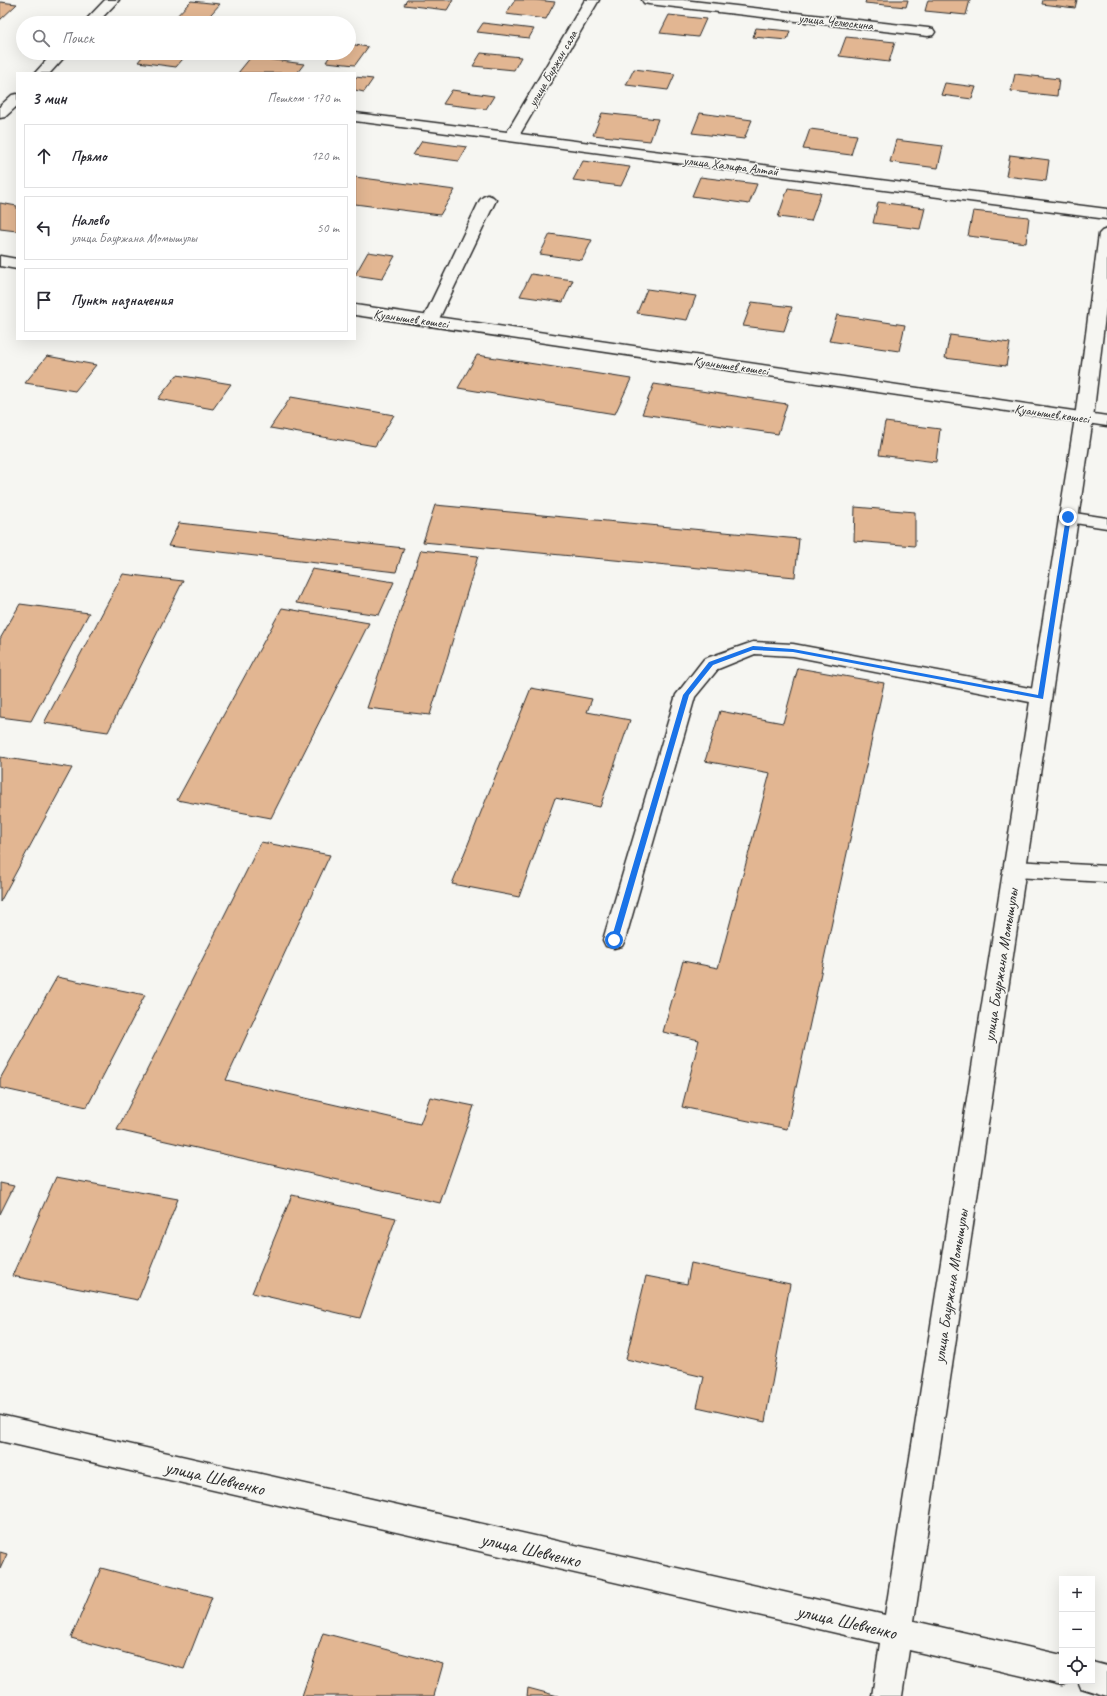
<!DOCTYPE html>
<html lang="ru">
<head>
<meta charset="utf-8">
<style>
	:root { --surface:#fff; --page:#f7f7f7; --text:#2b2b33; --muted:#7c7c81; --line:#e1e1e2 }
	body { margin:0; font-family:Caveat,sans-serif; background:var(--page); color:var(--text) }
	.controls { position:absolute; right:12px; bottom:12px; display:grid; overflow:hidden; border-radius:0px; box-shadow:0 4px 16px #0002 }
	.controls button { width:36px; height:36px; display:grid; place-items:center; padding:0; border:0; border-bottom:1px solid var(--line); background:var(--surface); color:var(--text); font:20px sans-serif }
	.stop { position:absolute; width:12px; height:12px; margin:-9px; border:3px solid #1a73e8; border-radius:50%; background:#fff }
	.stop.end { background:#1a73e8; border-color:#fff; box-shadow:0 1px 4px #0008 }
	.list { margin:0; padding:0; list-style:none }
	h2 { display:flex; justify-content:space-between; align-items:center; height:52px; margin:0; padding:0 16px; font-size:17px }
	h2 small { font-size:13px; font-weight:400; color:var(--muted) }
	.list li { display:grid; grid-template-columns:26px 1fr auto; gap:12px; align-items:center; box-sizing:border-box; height:64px; margin:0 8px 8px; padding:0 8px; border:1px solid var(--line); border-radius:0px }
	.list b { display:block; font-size:15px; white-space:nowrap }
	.list p { margin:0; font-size:13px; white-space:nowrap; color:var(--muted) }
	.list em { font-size:13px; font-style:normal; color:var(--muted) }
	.icon { flex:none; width:22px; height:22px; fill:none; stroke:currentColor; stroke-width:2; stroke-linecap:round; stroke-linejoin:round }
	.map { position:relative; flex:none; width:1107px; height:1696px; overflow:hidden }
	.search { position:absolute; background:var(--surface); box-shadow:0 4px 16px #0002; left:16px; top:16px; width:340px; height:44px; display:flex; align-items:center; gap:10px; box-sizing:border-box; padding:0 14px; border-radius:22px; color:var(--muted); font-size:15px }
	.panel { position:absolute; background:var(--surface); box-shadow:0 4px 16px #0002; left:16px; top:72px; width:340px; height:268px; border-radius:0px }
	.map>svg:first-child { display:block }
	.building { fill:#e2b692; stroke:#2b2b2b }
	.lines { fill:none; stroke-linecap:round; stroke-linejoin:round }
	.service-casing { stroke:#2b2b2b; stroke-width:3 }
	.minor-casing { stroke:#2b2b2b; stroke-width:3 }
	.tertiary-casing { stroke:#2b2b2b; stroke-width:3 }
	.service { fill:#f6f6f2; fill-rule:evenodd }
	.minor { fill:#f6f6f2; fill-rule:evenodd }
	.tertiary { fill:#f6f6f2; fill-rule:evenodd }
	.route { fill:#1a73e8 }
	.labels { text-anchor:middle; stroke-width:3; stroke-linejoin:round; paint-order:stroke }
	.far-street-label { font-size:13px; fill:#2b2b2b; stroke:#f6f6f2 }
	.street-label { font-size:16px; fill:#2b2b2b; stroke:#f6f6f2 }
	.near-street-label { font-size:19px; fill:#2b2b2b; stroke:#f6f6f2 }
</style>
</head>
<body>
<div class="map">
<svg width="1107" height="1696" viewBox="0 0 1107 1696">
	<rect width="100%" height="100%" fill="#f6f6f2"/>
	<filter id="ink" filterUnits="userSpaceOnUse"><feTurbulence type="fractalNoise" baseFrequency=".025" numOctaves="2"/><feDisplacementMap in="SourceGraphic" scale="8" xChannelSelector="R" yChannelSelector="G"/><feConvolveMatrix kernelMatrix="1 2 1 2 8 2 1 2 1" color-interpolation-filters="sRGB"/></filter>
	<g filter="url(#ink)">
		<g class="building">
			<path d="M407,0H453L447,10L404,5Z"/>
			<path d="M515,0H535L555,2L546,19L506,14Z"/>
			<path d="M866,0H908L906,7L865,3Z"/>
			<path d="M928,0H970L966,15L925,11Z"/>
			<path d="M1043,0H1077L1075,8L1042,4Z"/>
			<path d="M191,1L220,4L203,23H170Z"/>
			<path d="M0,2L17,4L0,20Z"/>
			<path d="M669,15L706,19L698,37L660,33Z"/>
			<path d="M483,23L534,29L529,38L477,32Z"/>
			<path d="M756,28L790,31L787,40L753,37Z"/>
			<path d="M846,37L895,42L889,62L839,56Z"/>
			<path d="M349,44L368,47L355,65L326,62L332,53H349Z"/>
			<path d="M145,53H188L176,67L138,62Z"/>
			<path d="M481,53L521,57L514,70L473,66Z"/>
			<path d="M251,57L304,64L297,73H238Z"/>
			<path d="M634,69L675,74L668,90L626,85Z"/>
			<path d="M1015,74L1059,79L1057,96L1011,91Z"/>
			<path d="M355,77L373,79L364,92L355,90Z"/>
			<path d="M945,83L976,87L972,99L941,95Z"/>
			<path d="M452,90L494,96L486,109L443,104Z"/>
			<path d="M602,113L658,119L650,141L593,135Z"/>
			<path d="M700,113L752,120L744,139L692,133Z"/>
			<path d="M810,129L857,135L851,155L803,149Z"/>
			<path d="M896,140L943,146L938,168L890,162Z"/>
			<path d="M422,141L467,147L459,161L413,155Z"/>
			<path d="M1010,155L1049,160L1046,181L1006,176Z"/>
			<path d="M583,161L630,167L621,186L573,180Z"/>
			<path d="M355,177L455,190L440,215L355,204Z"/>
			<path d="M700,177L757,184L749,204L692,196Z"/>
			<path d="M788,188L821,193L811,221L778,217Z"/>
			<path d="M878,202L925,208L920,229L873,223Z"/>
			<path d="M0,203L17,206V231L0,229Z"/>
			<path d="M973,211L1029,217L1026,243L968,236Z"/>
			<path d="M550,234L592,240L582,260L540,254Z"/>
			<path d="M368,252L395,256L382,279L355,275Z"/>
			<path d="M531,274L573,280L563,302L520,296Z"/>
			<path d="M647,289L696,296L687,320L637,313Z"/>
			<path d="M752,302L792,307L784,331L743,326Z"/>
			<path d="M837,315L905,325L899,351L829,341Z"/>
			<path d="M950,335L1010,343L1006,366L945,358Z"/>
			<path d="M477,355L631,379L615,414L458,388Z"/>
			<path d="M47,356L96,365L75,391L25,383Z"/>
			<path d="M177,375L231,384L213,409L158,399Z"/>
			<path d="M654,384L787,404L778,434L642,414Z"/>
			<path d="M291,397L394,415L375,446L270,428Z"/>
			<path d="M885,422L940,429L936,462L879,455Z"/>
			<path d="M435,505L799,539L795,577L423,542Z"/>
			<path d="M855,507L915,512V546L854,541Z"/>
			<path d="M179,523L404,548L396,572L168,546Z"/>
			<path d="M421,550L478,556L430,715L367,708Z"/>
			<path d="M312,569L394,582L379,615L296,603Z"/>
			<path d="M123,574L183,581L108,732L44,723Z"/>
			<path d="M20,604L89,613L31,721L0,717V639Z"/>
			<path d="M282,608L369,623L271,818L177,800Z"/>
			<path d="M798,668L884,683L787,1129L682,1107L699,1040L663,1032L683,961L718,968L770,773L705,761L720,711L783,723Z"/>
			<path d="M531,688L592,699L587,712L630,720L600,807L555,798L519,897L452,884Z"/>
			<path d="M0,757L72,768L0,902Z"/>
			<path d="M261,842L330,855L226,1080L420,1124L430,1097L474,1106L440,1203L117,1130Z"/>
			<path d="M57,977L145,995L87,1107L0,1088V1079Z"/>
			<path d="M56,1177L178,1199L138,1300L12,1276Z"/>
			<path d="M0,1183L14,1186L0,1214Z"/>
			<path d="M292,1195L396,1218L360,1318L252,1293Z"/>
			<path d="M691,1263L790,1284L765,1422L697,1407L704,1377L626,1359L646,1276L687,1284Z"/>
			<path d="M0,1552L7,1554L0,1569Z"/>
			<path d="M101,1568L212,1597L184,1669L71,1638Z"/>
			<path d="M323,1633L443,1664L434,1696H302Z"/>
			<path d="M528,1688L558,1696H527Z"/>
		</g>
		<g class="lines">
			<g class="service-casing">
				<g id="service">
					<path d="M1068,512L1107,518V528L1062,521L1059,517L1062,513Z"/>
					<path d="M753,642L793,644L1040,690L1047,692L1050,697L1047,702L1040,704L793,656L755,654L718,669L695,697L625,940L622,946L614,948L606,946L603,940L676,695L704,659Z"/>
					<path d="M1014,861L1107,866V882L1014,877L1007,875L1003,869L1007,863Z"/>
				</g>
			</g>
			<g class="minor-casing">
				<g id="minor">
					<path d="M105,0H119L97,23H83Z"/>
					<path d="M585,0H599L520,134L1107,209V219L355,121V113L507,132Z"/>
					<path d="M642,0H683L928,28L933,29L935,32L933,35L928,36L649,4L644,3Z"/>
					<path d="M53,53H68L50,73H35Z"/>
					<path d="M17,94V106L5,117L0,118V106L12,95Z"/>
					<path d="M488,195L493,197L496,200L438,321L436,324L430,326L424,324L422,321L480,200L483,197Z"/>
					<path d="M1107,229V299L1093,418L914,1621L1062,1655V1681H1072L1062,1685L909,1650L902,1696H872L880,1643L0,1441V1415L885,1615L1075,418L1099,234L1102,231Z"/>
					<path d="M1092,1662L1107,1666V1696L1081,1688L1078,1681H1092Z"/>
				</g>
			</g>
			<g class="tertiary-casing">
				<g id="tertiary">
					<path d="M0,256L17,259V269L0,266Z"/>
					<path d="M355,305L1107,416V426L355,315Z"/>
				</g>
			</g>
			<use href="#service" class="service"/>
			<use href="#minor" class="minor"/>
			<use href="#tertiary" class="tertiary"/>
		</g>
	</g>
	<path class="route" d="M1068,515L1071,517L1043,699L793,652L753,650L713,665L689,695L618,940L617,942H612L611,940L683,695L709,662L753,646L793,649L1038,695L1066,517Z"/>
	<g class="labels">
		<g class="far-street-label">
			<text transform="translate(836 21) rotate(6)" y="5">улица Челюскина</text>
			<text transform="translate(552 68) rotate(-60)" y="5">улица Биржан сала</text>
			<text transform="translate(731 165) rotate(7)" y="5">улица Халифа Алтай</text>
			<text transform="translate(411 318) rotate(8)" y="5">Қуанышев көшесі</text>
			<text transform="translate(731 365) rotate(8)" y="5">Қуанышев көшесі</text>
			<text transform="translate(1052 413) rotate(8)" y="5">Қуанышев көшесі</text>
		</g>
		<g class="street-label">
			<text transform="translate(1000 965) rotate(-81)" y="6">улица Бауржана Момышулы</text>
			<text transform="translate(950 1286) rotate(-81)" y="6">улица Бауржана Момышулы</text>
		</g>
		<g class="near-street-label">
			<text transform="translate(215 1477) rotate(13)" y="7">улица Шевченко</text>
			<text transform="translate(531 1549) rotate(13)" y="7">улица Шевченко</text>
			<text transform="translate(847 1621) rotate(13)" y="7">улица Шевченко</text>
		</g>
	</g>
</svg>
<div class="controls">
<button>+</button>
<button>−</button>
<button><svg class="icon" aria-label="locate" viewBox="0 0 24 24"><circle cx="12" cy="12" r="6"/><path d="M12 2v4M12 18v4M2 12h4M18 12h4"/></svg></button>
</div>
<div class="stop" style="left:614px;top:940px"></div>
<div class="stop end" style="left:1068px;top:517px"></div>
<div class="search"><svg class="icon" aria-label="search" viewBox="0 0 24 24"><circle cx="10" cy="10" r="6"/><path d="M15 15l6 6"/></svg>Поиск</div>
<section class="panel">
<h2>3 мин<small>Пешком · 170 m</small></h2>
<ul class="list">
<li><svg class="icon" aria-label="ahead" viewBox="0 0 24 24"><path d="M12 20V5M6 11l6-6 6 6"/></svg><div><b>Прямо</b></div><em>120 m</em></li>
<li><svg class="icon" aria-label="left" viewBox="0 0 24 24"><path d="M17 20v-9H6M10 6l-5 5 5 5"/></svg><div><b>Налево</b><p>улица Бауржана Момышулы</p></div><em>50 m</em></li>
<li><svg class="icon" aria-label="arrive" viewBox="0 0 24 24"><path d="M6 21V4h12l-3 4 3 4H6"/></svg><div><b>Пункт назначения</b></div></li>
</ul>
</section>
</div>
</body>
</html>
